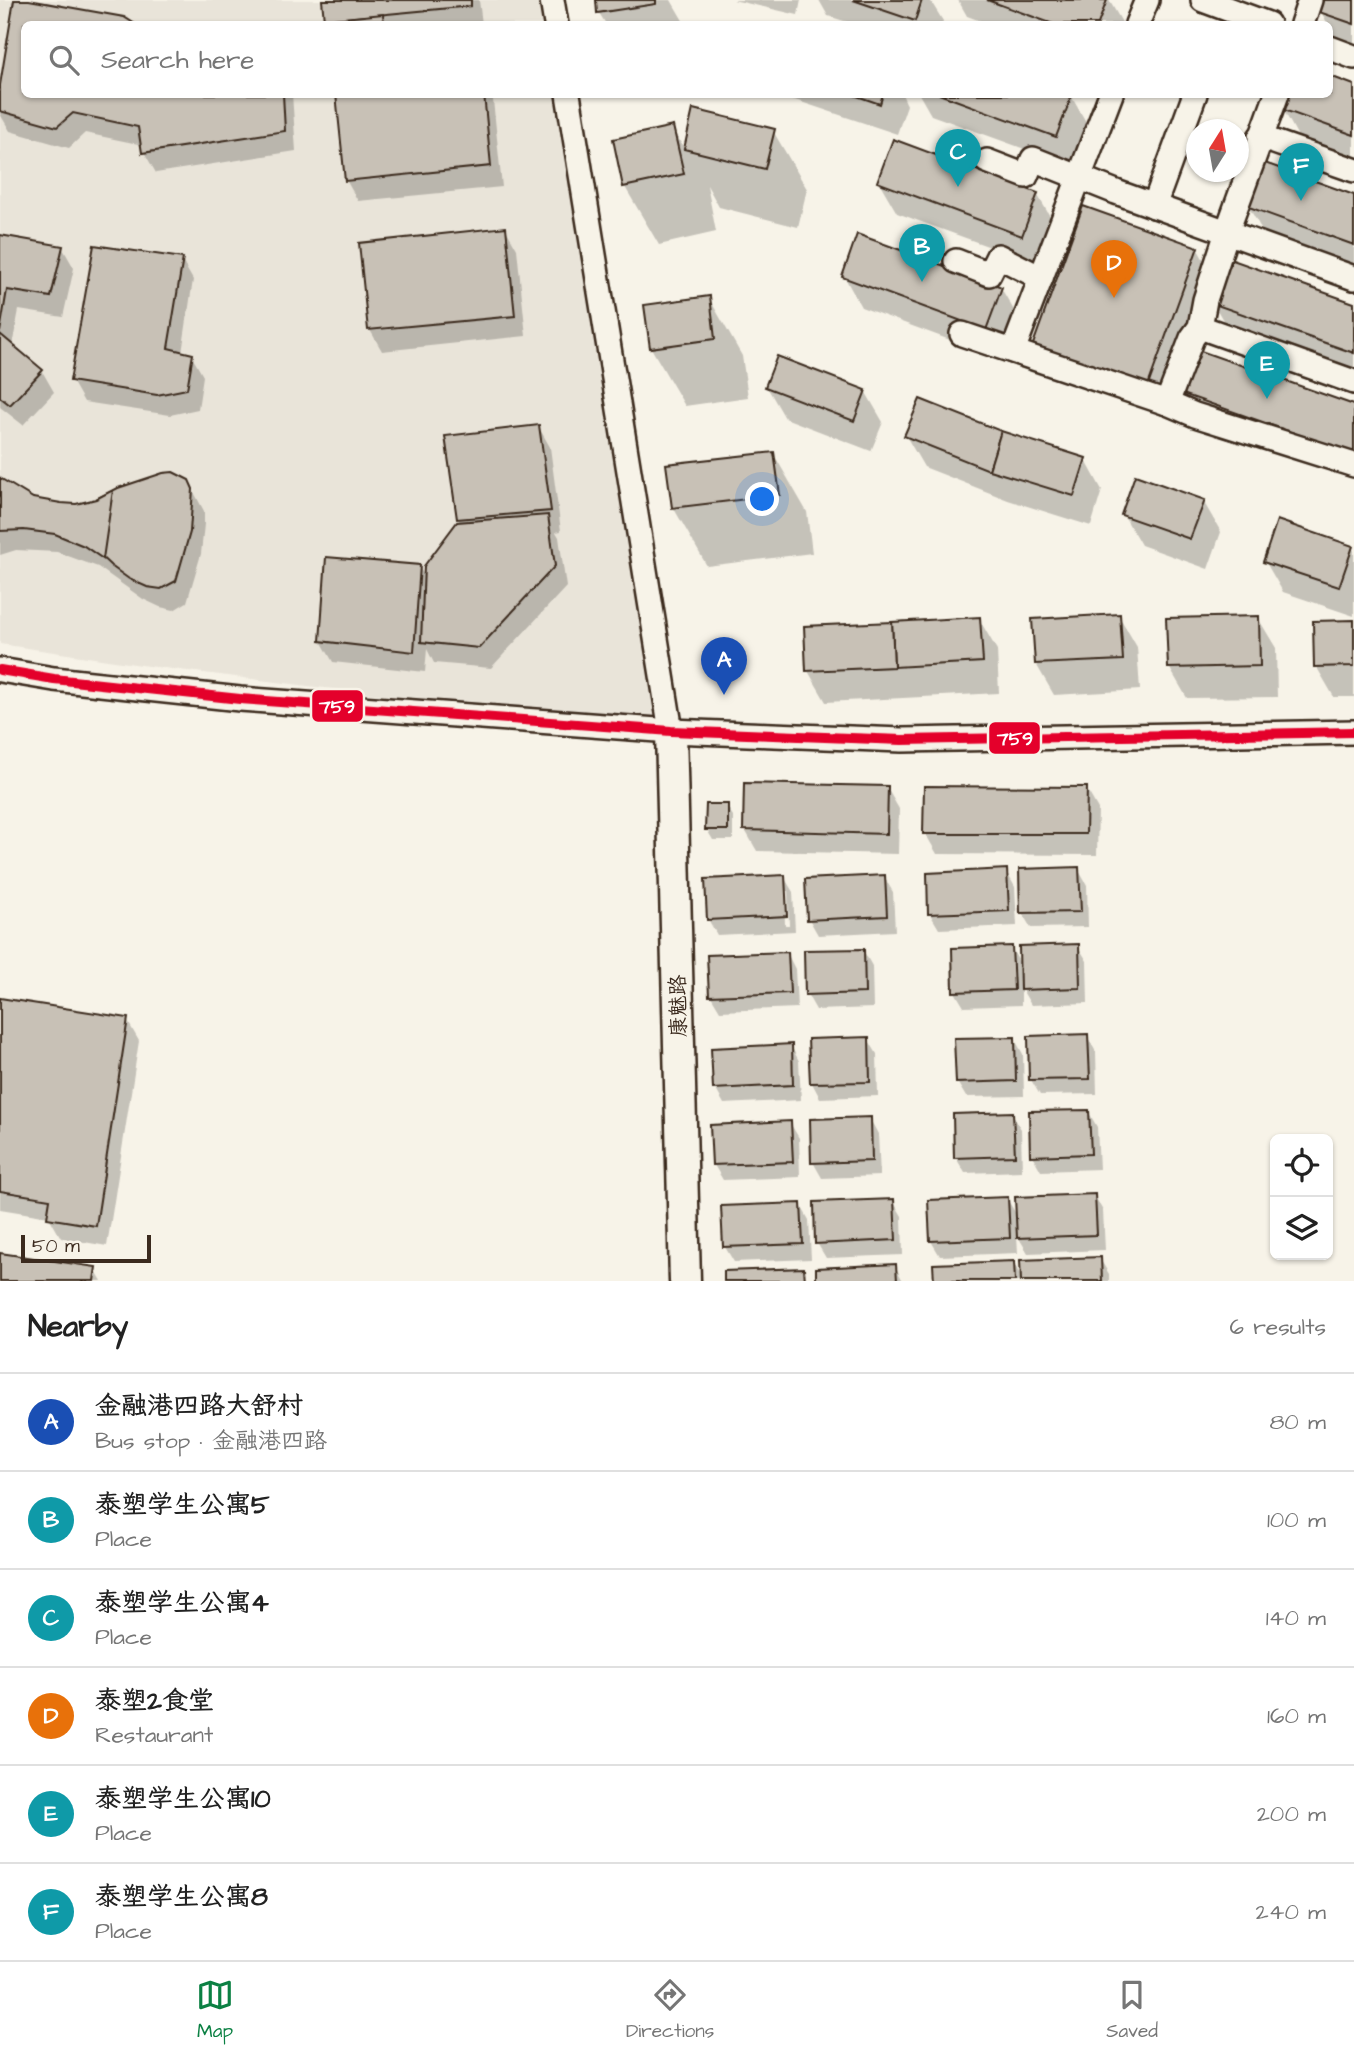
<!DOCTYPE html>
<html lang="en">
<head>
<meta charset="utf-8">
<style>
	:root { --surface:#fff; --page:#f6f6f6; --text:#222; --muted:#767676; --line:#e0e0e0; --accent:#0b8043 }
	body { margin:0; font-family:"Architects Daughter","LXGW WenKai TC",sans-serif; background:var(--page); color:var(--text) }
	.controls { position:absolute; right:21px; bottom:21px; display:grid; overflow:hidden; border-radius:10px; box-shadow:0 2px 5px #0004 }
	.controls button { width:63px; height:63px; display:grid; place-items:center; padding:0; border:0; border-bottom:2px solid var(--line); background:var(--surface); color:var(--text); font:35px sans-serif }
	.compass { position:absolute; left:1186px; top:119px; width:63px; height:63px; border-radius:50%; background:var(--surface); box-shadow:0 2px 5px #0004; rotate:11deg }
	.scale { position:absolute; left:21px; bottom:18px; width:130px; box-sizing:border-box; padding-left:7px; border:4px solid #3b2a1e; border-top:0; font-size:19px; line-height:24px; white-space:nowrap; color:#3b2a1e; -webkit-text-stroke:5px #f7f3e8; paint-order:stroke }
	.you { position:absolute; left:763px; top:500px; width:24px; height:24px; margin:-18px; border:5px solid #fff; border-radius:50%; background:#1a73e8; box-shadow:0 0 0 10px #1a73e833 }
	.badge { display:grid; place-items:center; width:46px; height:46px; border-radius:50%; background:var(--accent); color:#fff; font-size:23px; font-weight:700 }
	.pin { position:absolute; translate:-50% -58px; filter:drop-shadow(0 2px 4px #0008) }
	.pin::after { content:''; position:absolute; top:37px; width:24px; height:21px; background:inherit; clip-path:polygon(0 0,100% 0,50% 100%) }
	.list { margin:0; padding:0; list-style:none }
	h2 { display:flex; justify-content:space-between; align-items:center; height:91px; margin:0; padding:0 28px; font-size:30px }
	h2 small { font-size:23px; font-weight:400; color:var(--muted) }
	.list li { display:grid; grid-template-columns:46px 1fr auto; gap:21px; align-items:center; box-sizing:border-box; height:98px; padding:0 28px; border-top:2px solid var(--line) }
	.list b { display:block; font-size:26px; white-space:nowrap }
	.list p { margin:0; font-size:23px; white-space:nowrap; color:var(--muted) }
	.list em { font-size:23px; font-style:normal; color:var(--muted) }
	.icon { flex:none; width:38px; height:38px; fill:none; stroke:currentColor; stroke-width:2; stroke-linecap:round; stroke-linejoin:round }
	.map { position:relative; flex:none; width:1354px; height:1281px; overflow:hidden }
	.search { position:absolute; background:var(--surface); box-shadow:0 2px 5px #0004; left:21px; right:21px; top:21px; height:77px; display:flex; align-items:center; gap:18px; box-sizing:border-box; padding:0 24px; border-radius:10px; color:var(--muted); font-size:26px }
	.sheet { height:679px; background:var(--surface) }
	nav { display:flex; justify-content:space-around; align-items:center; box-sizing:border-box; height:98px; border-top:2px solid var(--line); background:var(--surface); font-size:19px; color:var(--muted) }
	nav a { display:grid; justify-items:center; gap:4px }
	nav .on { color:var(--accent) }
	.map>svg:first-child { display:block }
	.built { fill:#e9e4d9 }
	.shadow { fill:#0003; fill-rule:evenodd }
	.building { fill:#c8c1b6; stroke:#3b2a1e; stroke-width:2 }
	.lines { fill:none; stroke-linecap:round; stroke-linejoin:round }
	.minor-casing { stroke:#3b2a1e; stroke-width:28 }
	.major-casing { stroke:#3b2a1e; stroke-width:35 }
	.minor { stroke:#f7f3e8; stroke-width:23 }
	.major { stroke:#f7f3e8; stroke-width:30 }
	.bus-1-casing { stroke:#f7f3e8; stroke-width:16 }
	.bus-1 { stroke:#e4002b; stroke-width:10 }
	.labels { text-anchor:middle; stroke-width:5; stroke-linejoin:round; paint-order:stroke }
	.street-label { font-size:21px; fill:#3b2a1e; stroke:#f7f3e8 }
	.line-badge { stroke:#f7f3e8; stroke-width:2.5 }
	.badge-label { font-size:19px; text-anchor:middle; font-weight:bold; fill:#fff }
</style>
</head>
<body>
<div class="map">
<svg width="1354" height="1281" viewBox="0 0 1354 1281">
	<rect width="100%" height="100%" fill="#f7f3e8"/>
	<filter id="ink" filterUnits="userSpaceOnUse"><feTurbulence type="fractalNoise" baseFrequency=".0143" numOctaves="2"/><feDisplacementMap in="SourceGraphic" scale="14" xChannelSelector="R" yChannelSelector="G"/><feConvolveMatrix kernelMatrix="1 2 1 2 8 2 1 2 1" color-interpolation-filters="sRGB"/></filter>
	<g filter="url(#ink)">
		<path class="built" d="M0,0H555L559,24H24V94L570,95L671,731L148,666L0,644Z"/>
		<g class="shadow">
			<path d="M16,0L123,19L132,24H24V94H292L296,151L156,173L144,152L143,145L85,133L69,148L10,131L0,114V95Z"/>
			<path d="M324,0H479L482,24H326Z"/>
			<path d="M598,0H671L685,24H606L599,13Z"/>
			<path d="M733,0H801L798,15Z"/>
			<path d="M819,0H930L943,21L942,24H854L828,16Z"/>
			<path d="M958,0H1109L1123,24H989L967,16Z"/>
			<path d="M1325,0H1354V48L1339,43L1321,12Z"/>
			<path d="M1330,78L1354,87V159L1300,140L1283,109L1330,94Z"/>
			<path d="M337,94H490L493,100L502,187L358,201L346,180Z"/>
			<path d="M790,94H902L907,105L897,134L792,99Z"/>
			<path d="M919,94H1067L1071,96L1089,127L1074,167L931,115Z"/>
			<path d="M695,112L773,131L807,189L798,227L719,207L707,185L716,232L659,245L625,187L615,141L672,128L685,150Z"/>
			<path d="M879,182L1037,194L1055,225L1040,265L897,213Z"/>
			<path d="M1354,197V269L1266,237L1248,206Z"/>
			<path d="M505,228L517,249L526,336L382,351L370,330Z"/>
			<path d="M0,237L62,247L74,268L63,317L19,310L12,346L42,371L54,392L23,425L0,407Z"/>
			<path d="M1197,248L1209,269L1158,410L1045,370Z"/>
			<path d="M181,259L193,280L182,353L191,355L203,376L198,409L170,415L84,402L72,381Z"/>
			<path d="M844,276L1001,288L1019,319L1004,360L861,307Z"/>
			<path d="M709,298L742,356L748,397L685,406L651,348Z"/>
			<path d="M1213,303L1354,305V377L1231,334Z"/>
			<path d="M767,387L865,391L883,422L871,451L785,418Z"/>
			<path d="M1182,393L1354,407V478L1199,424Z"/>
			<path d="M538,426L550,447L561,531L556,532L559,537L566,587L491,668L434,663L427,649L425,672L333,662L321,641L419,567L425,577L461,524L458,519Z"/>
			<path d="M1000,433L1085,459L1102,490L1091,526L1008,500L924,467L906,436Z"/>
			<path d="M773,453L807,512L812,553L707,566L673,507Z"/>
			<path d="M173,474L188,481L204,511V524L201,554L187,602L174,610L160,607L143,599L98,567L57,552L16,550L0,555V480L33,500L76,506Z"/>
			<path d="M1203,501L1221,532L1208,569L1141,545L1123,514Z"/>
			<path d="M1352,547L1354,551V616L1283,592L1265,561Z"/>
			<path d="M1119,616L1137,647L1140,690L1054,695L1036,664Z"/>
			<path d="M1258,618L1276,648L1277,697L1187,698L1169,667Z"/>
			<path d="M979,619L997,650L999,693L826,702L808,671Z"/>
			<path d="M1354,622V697H1334L1316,666Z"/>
			<path d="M887,788L899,809L898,854L757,851L745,830Z"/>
			<path d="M1086,788L1098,809L1097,855L937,854L925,833Z"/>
			<path d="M727,806L733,816V840H713L707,830Z"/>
			<path d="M1078,869L1087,885L1088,927L1031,928L1022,913Z"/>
			<path d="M1006,871L1015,887L1017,926L939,929L930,914Z"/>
			<path d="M784,877L793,892L795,931L717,935L708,919ZM784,891H788L789,925H785Z"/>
			<path d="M884,877L893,892L895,931L818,935L809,919Z"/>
			<path d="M1078,946L1087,961L1088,1003L1031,1005L1021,988V1005L964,1007L955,992L1011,948L1021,965Z"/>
			<path d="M863,950L872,966L873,1008L816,1010L807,994Z"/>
			<path d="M787,953L795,969L797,1008L720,1011L711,996Z"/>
			<path d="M0,1000L127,1020L139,1041L107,1246L61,1238L49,1217L0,1209Z"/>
			<path d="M1087,1036L1096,1052L1097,1094L1040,1095L1031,1080Z"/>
			<path d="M1014,1038L1023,1054L1024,1096L966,1097L957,1082Z"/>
			<path d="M868,1039L877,1054L878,1096L820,1098L812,1083Z"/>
			<path d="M791,1046L799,1061L801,1100L724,1104L715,1088Z"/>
			<path d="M1088,1111L1097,1127L1099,1169L1041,1171L1032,1155Z"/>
			<path d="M1012,1114L1021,1129L1022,1171L965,1173L956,1158Z"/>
			<path d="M870,1119L878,1134L880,1176L822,1178L813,1162Z"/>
			<path d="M790,1123L799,1138L800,1177L723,1180L714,1165Z"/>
			<path d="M1094,1195L1103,1211L1105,1250L1028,1253L1017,1235L1018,1253L940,1256L931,1241L1007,1199L1018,1217Z"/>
			<path d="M893,1201L902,1216L903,1255L826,1258L817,1243Z"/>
			<path d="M800,1204L809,1220L811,1259L734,1262L725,1247Z"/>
			<path d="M0,1254L95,1269L102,1281H0Z"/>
			<path d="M1100,1259L1109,1274V1281H936L1013,1262L1023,1280Z"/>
			<path d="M895,1266L903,1281H818Z"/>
		</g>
		<g class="building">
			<path d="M14,0H29L124,17L135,24H24V94H283L285,131L142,153L138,127L73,113L57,127L0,111V85Z"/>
			<path d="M322,0H471V6L324,20Z"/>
			<path d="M596,0H656V4L597,13Z"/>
			<path d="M853,0H922L915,21Z"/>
			<path d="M987,0H1107L1098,24H1053Z"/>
			<path d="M1323,0H1354V24L1319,12Z"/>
			<path d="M383,14L384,24H325L324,20Z"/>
			<path d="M1330,76L1354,85V135L1281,109L1286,94H1330Z"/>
			<path d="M336,94H484L491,166L345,181Z"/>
			<path d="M851,94H883L880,104Z"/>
			<path d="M939,94H1072V95L1056,137Z"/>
			<path d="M693,109L775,129L765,169L684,149Z"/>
			<path d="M673,126L684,174L623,187L613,139Z"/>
			<path d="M893,139L1038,193L1022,236L877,182Z"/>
			<path d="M1262,162L1354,195V245L1246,206Z"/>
			<path d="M1083,206L1198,247L1146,391L1031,350Z"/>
			<path d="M506,227L515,316L368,330L359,243Z"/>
			<path d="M857,234L1002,287L986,330L842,277Z"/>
			<path d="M0,235L63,246L51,297L7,290L0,332Z"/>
			<path d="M94,245L183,258L168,348L193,354L187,389L157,395L70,381Z"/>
			<path d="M1227,258L1354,303V353L1211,303Z"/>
			<path d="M710,296L715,339L650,348L644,305Z"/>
			<path d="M0,334L43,370L10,405L0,397Z"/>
			<path d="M1195,349L1354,405V454L1180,393Z"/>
			<path d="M777,356L866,390L854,421L765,387Z"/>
			<path d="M920,399L1001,431L989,470L904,436Z"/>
			<path d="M539,425L551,511L457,519L445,436Z"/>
			<path d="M1001,431L1086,458L1074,496L989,470Z"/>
			<path d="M774,452L780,495L672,508L666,464Z"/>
			<path d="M173,472L189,480L193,489L190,532L176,581L161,589L147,587L129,579L111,566L79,536L76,527L78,515L83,508L96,499L118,488L163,473Z"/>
			<path d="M1135,475L1205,500L1190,539L1121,515Z"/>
			<path d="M0,478L16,495L18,505L17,513L11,520L0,527Z"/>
			<path d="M0,478L33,498L61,503L76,504L96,499L113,490L103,559L84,546L55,534L24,530L0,531Z"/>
			<path d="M548,515L555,566L479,648L421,642L424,566L457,522Z"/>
			<path d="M1277,520L1353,546L1339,587L1263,562Z"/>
			<path d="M326,557L420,565L414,652L320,641Z"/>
			<path d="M1120,614L1123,660L1035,664L1032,619Z"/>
			<path d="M1259,616L1260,666L1168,668L1166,618Z"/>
			<path d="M980,617L983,662L894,667L892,622Z"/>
			<path d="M1354,620V666L1314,667L1313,621Z"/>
			<path d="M892,622L894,667L806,671L804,626Z"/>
			<path d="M744,783L888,786L887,834L743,830Z"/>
			<path d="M924,786L1087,787L1086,834H923Z"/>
			<path d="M706,804H728V830H705Z"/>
			<path d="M1079,867L1081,912L1020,913L1019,869Z"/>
			<path d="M1007,869L1009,911L928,914L927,873Z"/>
			<path d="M785,875L787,916L707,920L705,879Z"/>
			<path d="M885,875L887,916L807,920L805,879Z"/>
			<path d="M1079,944L1080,988L1020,990L1019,946Z"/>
			<path d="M1012,946L1014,990L953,992L952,948Z"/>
			<path d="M864,949L865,993L805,995L804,950Z"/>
			<path d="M788,952L790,993L709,996L707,955Z"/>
			<path d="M0,998L128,1018L96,1226L47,1218L50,1199L0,1191Z"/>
			<path d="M1088,1034L1090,1079L1029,1080L1028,1036Z"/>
			<path d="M869,1037L870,1082L810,1083L808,1039Z"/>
			<path d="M1015,1037L1016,1081L956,1083L954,1038Z"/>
			<path d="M792,1044L793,1085L713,1089L711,1048Z"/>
			<path d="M1089,1110L1091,1154L1030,1156L1029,1111Z"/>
			<path d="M1013,1112L1015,1156L954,1158L953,1114Z"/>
			<path d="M871,1117L872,1161L811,1163L810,1119Z"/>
			<path d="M791,1121L793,1162L712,1165L710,1125Z"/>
			<path d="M1095,1194L1097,1235L1017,1238L1015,1197Z"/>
			<path d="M1008,1197L1010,1238L930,1241L928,1200Z"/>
			<path d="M894,1199L896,1240L815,1244L814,1202Z"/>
			<path d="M801,1203L803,1244L723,1247L721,1206Z"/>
			<path d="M0,1253L96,1267L94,1281H0Z"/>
			<path d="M1101,1257L1102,1281H1021L1020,1260Z"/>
			<path d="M1014,1261L1015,1281H934L933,1264Z"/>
			<path d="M896,1264L897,1281H816V1268Z"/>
			<path d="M804,1268L805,1281H724V1271Z"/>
		</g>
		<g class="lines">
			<g class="minor-casing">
				<g id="minor">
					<path d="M552,0L556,24"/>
					<path d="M1203,0L1268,24"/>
					<path d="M1137,24L1147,0"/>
					<path d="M1302,24L1310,0"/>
					<path d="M1330,48L1354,57"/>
					<path d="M568,94L671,731"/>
					<path d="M1260,137L1354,170"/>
					<path d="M987,161L1026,176L1033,159L1116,192L1354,278"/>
					<path d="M1154,206L1195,94"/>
					<path d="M956,261L989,274L998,256L1041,278"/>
					<path d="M1200,327L1354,382"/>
					<path d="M962,334L1167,403L1195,415L1354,465"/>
					<path d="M1013,351L1111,94"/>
					<path d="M1167,403L1192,338L1200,327L1205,300L1229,226L1277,94"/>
					<path d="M0,670L54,679L240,699L671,731L902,740L1354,732"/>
				</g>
			</g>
			<g class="major-casing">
				<path id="major" d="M671,731L685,1281"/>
			</g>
			<use href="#minor" class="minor"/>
			<use href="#major" class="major"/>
			<g class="bus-1-casing">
				<path id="bus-1" d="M0,670L54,679L240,699L671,731L902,740L1354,732"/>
			</g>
			<use href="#bus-1" class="bus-1"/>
		</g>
	</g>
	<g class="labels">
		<g class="street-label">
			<text transform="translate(678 1006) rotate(-91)" y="7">康魅路</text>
		</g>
	</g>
	<g class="line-badge">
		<rect x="311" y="689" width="53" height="34" rx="7" fill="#e4002b"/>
		<rect x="988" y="721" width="53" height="34" rx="7" fill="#e4002b"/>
	</g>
	<g class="badge-label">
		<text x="337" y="713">759</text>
		<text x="1015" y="745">759</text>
	</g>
</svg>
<div class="controls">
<button><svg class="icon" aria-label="locate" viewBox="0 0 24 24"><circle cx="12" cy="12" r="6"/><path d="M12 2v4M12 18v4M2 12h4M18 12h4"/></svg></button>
<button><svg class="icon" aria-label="layers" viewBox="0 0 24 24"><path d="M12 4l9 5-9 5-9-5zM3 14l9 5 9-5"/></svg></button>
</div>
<svg class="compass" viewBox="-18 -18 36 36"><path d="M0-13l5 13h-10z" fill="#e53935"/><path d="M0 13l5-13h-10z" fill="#767676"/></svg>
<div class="scale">50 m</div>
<div class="you"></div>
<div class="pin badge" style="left:724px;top:695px;background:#1a4fb4">A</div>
<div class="pin badge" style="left:922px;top:282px;background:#0f9aa8">B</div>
<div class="pin badge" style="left:958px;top:187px;background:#0f9aa8">C</div>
<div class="pin badge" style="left:1114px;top:298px;background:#e8710a">D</div>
<div class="pin badge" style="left:1267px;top:399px;background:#0f9aa8">E</div>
<div class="pin badge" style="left:1301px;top:201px;background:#0f9aa8">F</div>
<div class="search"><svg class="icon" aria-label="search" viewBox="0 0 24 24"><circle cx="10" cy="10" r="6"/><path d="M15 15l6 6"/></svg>Search here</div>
</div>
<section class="sheet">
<h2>Nearby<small>6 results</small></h2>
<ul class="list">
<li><span class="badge" style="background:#1a4fb4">A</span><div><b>金融港四路大舒村</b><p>Bus stop · 金融港四路</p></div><em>80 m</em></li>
<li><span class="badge" style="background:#0f9aa8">B</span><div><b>泰塑学生公寓5</b><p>Place</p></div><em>100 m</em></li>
<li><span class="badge" style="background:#0f9aa8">C</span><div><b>泰塑学生公寓4</b><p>Place</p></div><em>140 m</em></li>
<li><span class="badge" style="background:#e8710a">D</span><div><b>泰塑2食堂</b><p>Restaurant</p></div><em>160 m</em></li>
<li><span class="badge" style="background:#0f9aa8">E</span><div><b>泰塑学生公寓10</b><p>Place</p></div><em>200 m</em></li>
<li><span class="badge" style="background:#0f9aa8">F</span><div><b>泰塑学生公寓8</b><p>Place</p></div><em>240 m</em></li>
</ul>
</section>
<nav>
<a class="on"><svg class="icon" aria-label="map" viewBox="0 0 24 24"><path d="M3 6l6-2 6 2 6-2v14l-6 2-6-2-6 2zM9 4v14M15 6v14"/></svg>Map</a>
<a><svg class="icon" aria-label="directions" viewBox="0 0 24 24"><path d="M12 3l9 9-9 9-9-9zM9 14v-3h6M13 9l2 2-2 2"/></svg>Directions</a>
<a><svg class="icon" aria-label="saved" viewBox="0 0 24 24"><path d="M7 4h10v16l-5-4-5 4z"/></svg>Saved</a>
</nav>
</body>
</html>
